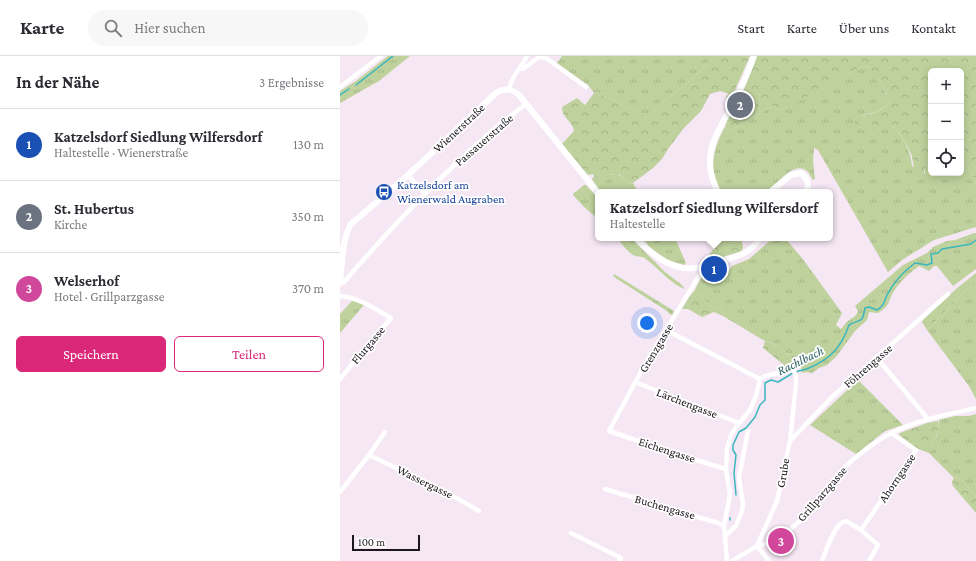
<!DOCTYPE html>
<html lang="de">
<head>
<meta charset="utf-8">
<style>
	:root { --surface:#fff; --page:#f7f7f7; --text:#2b2b33; --muted:#7c7c81; --line:#e1e1e2; --accent:#db2777 }
	body { margin:0; font-family:"Crimson Pro",serif; background:var(--page); color:var(--text) }
	.controls { position:absolute; right:12px; top:12px; display:grid; overflow:hidden; border-radius:6px; box-shadow:0 2px 10px #0003 }
	.controls button { width:36px; height:36px; display:grid; place-items:center; padding:0; border:0; border-bottom:1px solid var(--line); background:var(--surface); color:var(--text); font:20px sans-serif }
	.scale { position:absolute; left:12px; bottom:10px; width:68px; box-sizing:border-box; padding-left:4px; border:2px solid #1c171c; border-top:0; font-size:11px; line-height:14px; white-space:nowrap; color:#1c171c; -webkit-text-stroke:3px #fff; paint-order:stroke }
	.you { position:absolute; left:307px; top:267px; width:14px; height:14px; margin:-10px; border:3px solid #fff; border-radius:50%; background:#1a73e8; box-shadow:0 0 0 6px #1a73e833 }
	.badge { display:grid; place-items:center; width:26px; height:26px; border-radius:50%; background:var(--accent); color:#fff; font-size:13px; font-weight:700 }
	.pin { position:absolute; translate:-50% -50%; border:2px solid #fff; box-shadow:0 1px 4px #0006 }
	.popup { position:absolute; left:255px; top:133px; width:238px; height:52px; box-sizing:border-box; display:grid; place-content:center; border-radius:6px; background:var(--surface); filter:drop-shadow(0 1px 3px #0005); font-size:13px; white-space:nowrap; color:var(--muted) }
	.popup b { font-size:15px; color:var(--text) }
	.popup::after { content:''; position:absolute; left:50%; top:100%; margin-left:-8px; border:8px solid transparent; border-top-color:var(--surface) }
	.list { margin:0; padding:0; list-style:none }
	h2 { display:flex; justify-content:space-between; align-items:center; height:52px; margin:0; padding:0 16px; font-size:17px }
	h2 small { font-size:13px; font-weight:400; color:var(--muted) }
	.list li { display:grid; grid-template-columns:26px 1fr auto; gap:12px; align-items:center; box-sizing:border-box; height:72px; padding:0 16px; border-top:1px solid var(--line) }
	.list b { display:block; font-size:15px; white-space:nowrap }
	.list p { margin:0; font-size:13px; white-space:nowrap; color:var(--muted) }
	.list em { font-size:13px; font-style:normal; color:var(--muted) }
	.actions { display:flex; gap:8px; padding:12px 16px }
	.actions a { flex:1; padding:9px 0; border:1px solid var(--accent); border-radius:6px; text-align:center; font-size:14px; color:var(--accent) }
	.actions .main { background:var(--accent); color:#fff }
	.icon { flex:none; width:22px; height:22px; fill:none; stroke:currentColor; stroke-width:2; stroke-linecap:round; stroke-linejoin:round }
	.map { position:relative; flex:none; width:636px; height:505px; overflow:hidden }
	header { display:flex; align-items:center; gap:24px; box-sizing:border-box; height:56px; padding:0 20px; background:var(--surface); border-bottom:1px solid var(--line) }
	header strong { font-size:19px }
	nav { display:flex; gap:22px; margin-inline-start:auto; font-size:14px }
	.search { width:280px; height:36px; background:var(--page); display:flex; align-items:center; gap:10px; box-sizing:border-box; padding:0 14px; border-radius:22px; color:var(--muted); font-size:15px }
	main { display:flex }
	aside { flex:1; background:var(--surface) }
	.map>svg:first-child { display:block }
	.grass { fill:url(#grass-tufts) }
	.forest { fill:url(#forest-crowns) }
	.lines { fill:none; stroke-linecap:round; stroke-linejoin:round }
	.stream { stroke:#3ab6be; stroke-width:1.5 }
	.street { stroke:#fff; stroke-width:4.5 }
	.secondary { stroke:#fff; stroke-width:6 }
	.labels { text-anchor:middle; stroke-width:3.5; stroke-linejoin:round; paint-order:stroke }
	.street-label { font-size:12px; fill:#1c171c; stroke:#fff }
	.transit-label { font-size:12px; fill:#164399; stroke:#fff; text-anchor:start }
	.water-label { font-size:13px; font-style:italic; fill:#2e6164; stroke:#fff }
</style>
</head>
<body>
<header>
<strong>Karte</strong>
<div class="search"><svg class="icon" aria-label="search" viewBox="0 0 24 24"><circle cx="10" cy="10" r="6"/><path d="M15 15l6 6"/></svg>Hier suchen</div>
<nav><a>Start</a><a>Karte</a><a>Über uns</a><a>Kontakt</a></nav>
</header>
<main>
<aside>
<h2>In der Nähe<small>3 Ergebnisse</small></h2>
<ul class="list">
<li><span class="badge" style="background:#1a4fb4">1</span><div><b>Katzelsdorf Siedlung Wilfersdorf</b><p>Haltestelle · Wienerstraße</p></div><em>130 m</em></li>
<li><span class="badge" style="background:#6b7280">2</span><div><b>St. Hubertus</b><p>Kirche</p></div><em>350 m</em></li>
<li><span class="badge" style="background:#d1479c">3</span><div><b>Welserhof</b><p>Hotel · Grillparzgasse</p></div><em>370 m</em></li>
</ul>
<div class="actions"><a class="main">Speichern</a><a>Teilen</a></div>
</aside>
<div class="map">
<svg width="636" height="505" viewBox="0 0 636 505">
	<defs>
		<pattern id="grass-tufts" width="24" height="20" patternUnits="userSpaceOnUse"><rect width="24" height="20" fill="#bfd29d"/><path d="M3 7l-1-3M5 7V3M7 7l1-3M15 17l-1-3M17 17v-4M19 17l1-3" fill="none" stroke="#a4b487"/></pattern>
		<pattern id="forest-crowns" width="20" height="18" patternUnits="userSpaceOnUse"><rect width="20" height="18" fill="#bfd29d"/><path d="M2 6a3 3 0 1 1 6 0M12 15a3 3 0 1 1 6 0" fill="none" stroke="#a4b487"/></pattern>
	</defs>
	<rect width="100%" height="100%" fill="#f5e7f4"/>
	<g class="grass">
		<path d="M48,0H70L39,25L0,47V35L16,25Z"/>
		<path d="M222,0H373C355,25 328,40 307,61L257,36L254,37L248,29L217,7Z"/>
		<path d="M523,10C525,10 528,11 530,12C537,17 548,38 549,47C542,55 531,57 521,60L518,70L532,79L538,76L540,71L543,68H551C562,78 571,95 572,110L585,118V111L589,108H591V117H621V108L629,111L636,128V171L594,184L562,204L548,216L478,94L474,92L473,105L475,123L473,124C471,122 470,118 468,116C453,102 436,132 424,136C417,138 392,136 383,136C365,121 375,87 385,71L391,74L432,50L442,54Z"/>
		<path d="M277,118C282,120 285,125 290,128L293,127L298,136H261L253,125L252,123L254,120L259,122L266,119Z"/>
		<path d="M244,129H246L258,142V163L243,150L233,139V138Z"/>
		<path d="M634,177H636V213L613,230L597,210H594L589,215L579,210C570,216 563,223 556,232C547,244 552,249 538,257L529,256L527,264L515,275L496,301L487,309L479,312L472,317L466,316L462,317L461,311L472,301V298C465,297 465,300 460,301C458,301 453,299 451,299C442,296 437,287 425,285L383,260L381,253L370,250L355,234C358,226 364,216 373,214L379,219H385L392,210L409,203L433,182H445L462,202L502,257L496,269L501,273C504,270 505,267 508,265C513,261 516,261 518,255L515,250L563,209L587,197L593,191L607,185L615,184Z"/>
		<path d="M277,182H291L325,216L342,229L345,233C332,229 318,212 307,204C303,200 300,201 295,200C288,197 282,188 277,182Z"/>
		<path d="M300,182H335L346,207L344,209L327,204L308,190L307,187Z"/>
		<path d="M274,218L334,255L333,258L331,259L327,255L277,223L273,220Z"/>
		<path d="M636,227V343L629,330L587,274L626,234Z"/>
		<path d="M13,244L24,249L0,277V258Z"/>
		<path d="M518,324L563,369L545,375L516,398L470,369Z"/>
		<path d="M636,358V441L622,424L614,422L589,397L597,379L599,364L615,360H629Z"/>
	</g>
	<g class="forest">
		<path d="M373,0H410L391,43L387,44L386,41L389,38L380,35L370,38L361,55L344,72L328,93L322,103L313,112L293,127L290,128C286,126 284,122 280,119C275,116 264,120 259,122L254,120L253,118L248,119L221,89L234,75C233,65 222,63 222,51L237,42L245,49L254,37L257,36L307,61C328,40 355,25 373,0Z"/>
		<path d="M416,0H636V128L629,111L621,108V15H591V108H589L585,111L583,122C571,118 575,107 571,98C566,87 560,76 551,68H543L540,71L538,76L532,79L518,70L514,66V63C525,58 541,57 549,47C547,34 538,21 529,11L523,10L445,53L442,54L432,50L391,74L385,71C387,65 389,56 394,52C398,50 402,51 407,48L404,44L400,42Z"/>
		<path d="M382,182H401L403,191L402,195L366,206L365,204Z"/>
		<path d="M636,217V227L626,234L587,274L582,266L583,264L616,233Z"/>
		<path d="M355,234L370,250L381,253L383,260L374,256L362,261L348,253H342L349,241Z"/>
		<path d="M425,285C435,287 440,293 448,298C451,299 455,299 457,300L450,309L444,312V309L423,292Z"/>
		<path d="M597,365L598,366C599,377 594,386 589,397L578,393L559,379L560,377L587,367Z"/>
		<path d="M614,422L622,424L636,441V457L613,430L612,425Z"/>
	</g>
	<g class="lines">
		<g class="stream">
			<path d="M16,29L53,0"/>
			<path d="M0,39L9,33"/>
			<path d="M456,316C460,314 465,314 469,312C490,303 501,292 509,269C521,262 522,269 525,252L529,251L537,254C544,250 544,246 547,239C554,226 564,215 575,207L587,209L592,207L591,198L598,197L602,193L631,188L636,184"/>
			<path d="M396,439L394,417L396,399L393,394V389L399,376L406,372L415,361L420,349L425,344V327L431,324L438,326L453,317"/>
			<path d="M390,464V462"/>
		</g>
		<g class="street">
			<path d="M181,13H183L199,1L206,2L246,31"/>
			<path d="M0,31L41,0"/>
			<path d="M169,33C171,21 181,12 187,0"/>
			<path d="M68,119L85,138"/>
			<path d="M365,210L304,310L269,375L339,399L386,413"/>
			<path d="M0,228L4,226C48,175 95,125 145,81C158,69 172,59 186,48"/>
			<path d="M0,240C20,242 34,252 51,262L0,323"/>
			<path d="M326,274L420,323"/>
			<path d="M537,302L588,363"/>
			<path d="M295,326L399,367"/>
			<path d="M450,385L491,342L608,238"/>
			<path d="M29,399L106,436L139,455"/>
			<path d="M265,433L378,467L384,470"/>
			<path d="M0,436L29,399L45,376"/>
			<path d="M521,474L576,394L551,377"/>
			<path d="M231,477L281,502L279,505"/>
			<path d="M385,480L396,470L402,455L403,448L399,422L408,375"/>
			<path d="M417,490C453,484 476,444 498,419C508,406 522,396 535,387C564,366 602,360 636,352"/>
			<path d="M417,490L429,505"/>
			<path d="M387,505L384,470L390,438L386,413L387,393L391,379L396,371L410,354L416,340L420,323L425,320L453,313L456,320V328L450,385L437,445L417,490L392,505"/>
			<path d="M482,505C486,495 495,466 506,465L521,474L538,489L529,505"/>
		</g>
		<g class="secondary">
			<path d="M378,136C358,97 379,76 396,42C403,29 409,14 414,0"/>
			<path d="M430,136L451,119L461,117C468,122 470,129 466,136"/>
			<path d="M296,182C310,197 332,215 355,212C365,211 375,207 385,204C400,200 411,196 420,182"/>
			<path d="M0,226C3,207 1,185 11,168L68,119L156,37C164,32 171,32 179,39L258,137"/>
		</g>
	</g>
	<defs>
		<g id="bus-disc" transform="scale(0.9)"><circle r="9.5" fill="#1a4fb4" stroke="#fff"/><path d="M-5-6H5V4H4V6H2V4H-2V6H-4V4H-5ZM-3.5-4V0h7V-4ZM-3.5 1.2v1.5H-2V1.2ZM2 1.2v1.5H3.5V1.2Z" fill="#fff"/></g>
	</defs>
	<g fill-rule="evenodd">
		<use href="#bus-disc" x="44" y="136"/>
	</g>
	<g class="labels">
		<g class="street-label">
			<text transform="translate(119 72) rotate(-43)" y="4">Wienerstraße</text>
			<text transform="translate(144 84) rotate(-41)" y="4">Passauerstraße</text>
			<text transform="translate(28 289) rotate(-50)" y="4">Flurgasse</text>
			<text transform="translate(316 292) rotate(-59)" y="4">Grenzgasse</text>
			<text transform="translate(528 310) rotate(-41)" y="4">Föhrengasse</text>
			<text transform="translate(347 347) rotate(21)" y="4">Lärchengasse</text>
			<text transform="translate(327 394) rotate(18)" y="4">Eichengasse</text>
			<text transform="translate(443 417) rotate(-80)" y="4">Grube</text>
			<text transform="translate(557 422) rotate(-56)" y="4">Ahorngasse</text>
			<text transform="translate(85 426) rotate(26)" y="4">Wassergasse</text>
			<text transform="translate(482 438) rotate(-49)" y="4">Grillparzgasse</text>
			<text transform="translate(325 451) rotate(16)" y="4">Buchengasse</text>
		</g>
		<g class="transit-label">
			<text x="57" y="133">Katzelsdorf am<tspan x="57" dy="14">Wienerwald Augraben</tspan></text>
		</g>
		<g class="water-label">
			<text transform="translate(460 304) rotate(-26)" y="5">Rachlbach</text>
		</g>
	</g>
</svg>
<div class="controls">
<button>+</button>
<button>−</button>
<button><svg class="icon" aria-label="locate" viewBox="0 0 24 24"><circle cx="12" cy="12" r="6"/><path d="M12 2v4M12 18v4M2 12h4M18 12h4"/></svg></button>
</div>
<div class="scale">100 m</div>
<div class="you"></div>
<div class="pin badge" style="left:374px;top:213px;background:#1a4fb4">1</div>
<div class="popup"><b>Katzelsdorf Siedlung Wilfersdorf</b>Haltestelle</div>
<div class="pin badge" style="left:400px;top:49px;background:#6b7280">2</div>
<div class="pin badge" style="left:441px;top:485px;background:#d1479c">3</div>
</div>
</main>
</body>
</html>
